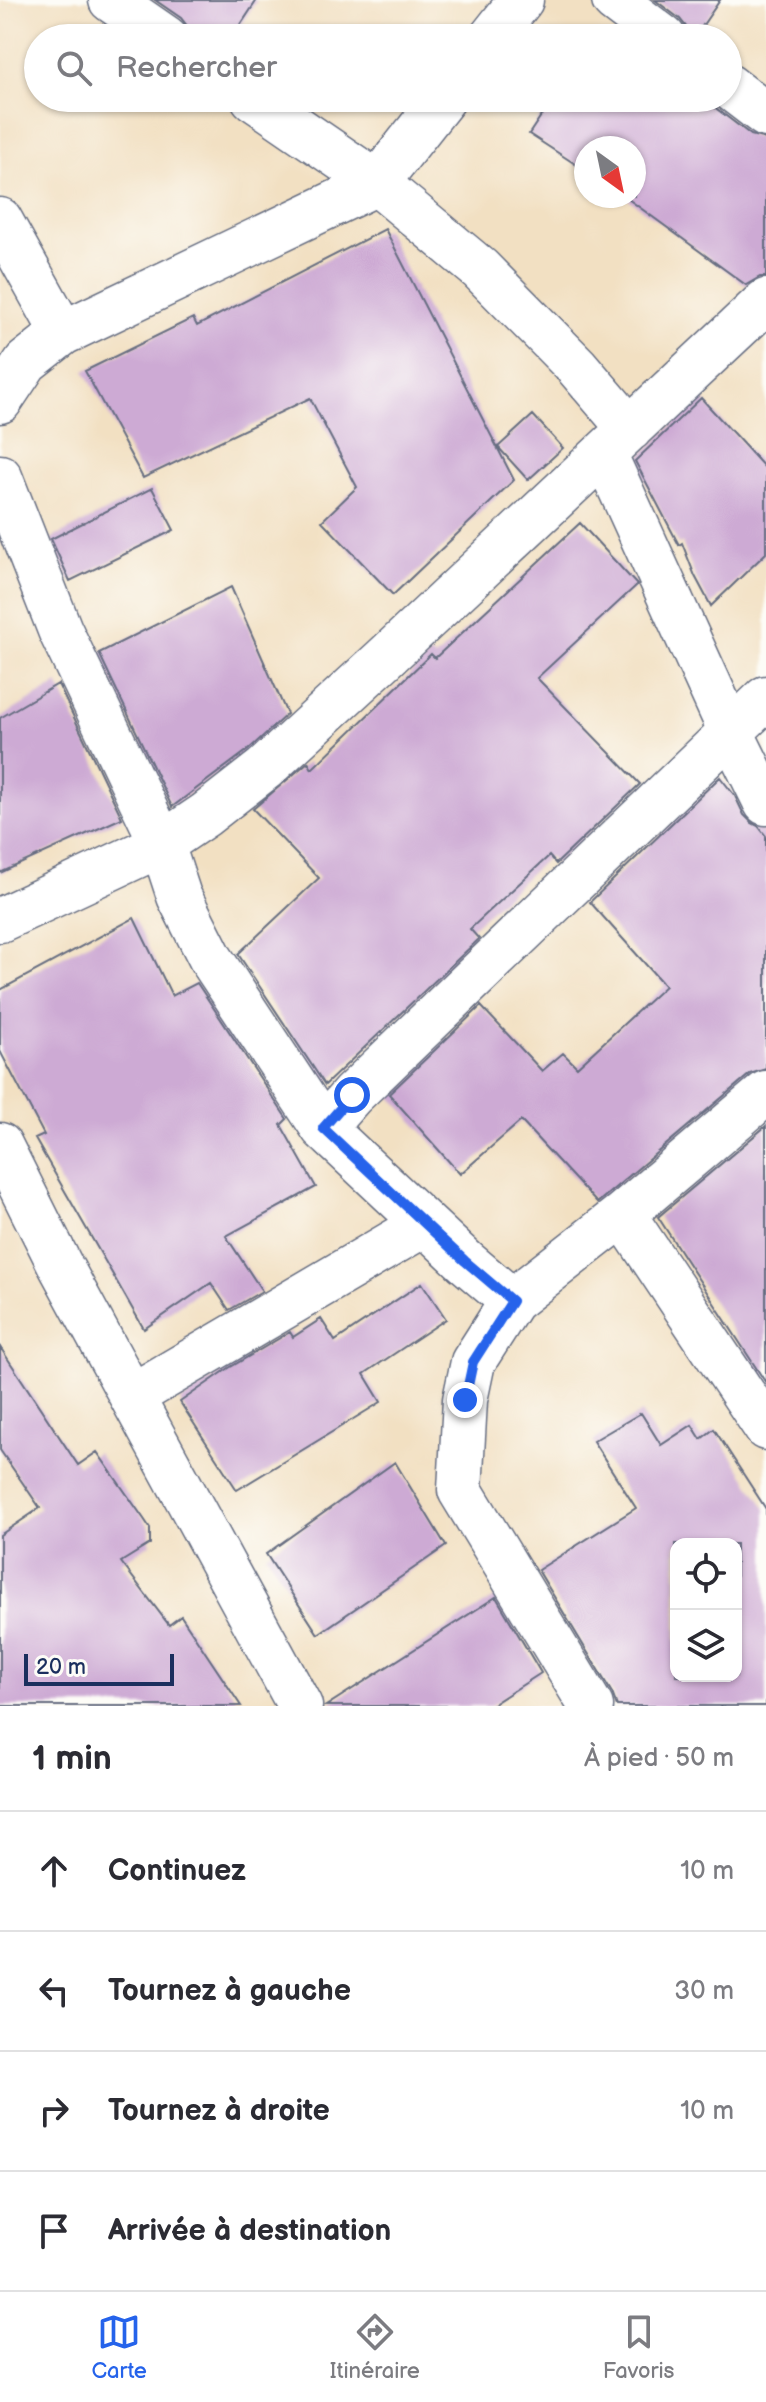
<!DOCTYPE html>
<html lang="fr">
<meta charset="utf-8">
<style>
:root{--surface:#fff;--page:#f2f2f3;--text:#2b2b33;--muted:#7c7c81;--line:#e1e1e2;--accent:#2563eb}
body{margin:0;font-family:"Balsamiq Sans",sans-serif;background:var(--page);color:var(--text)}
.controls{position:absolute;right:24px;bottom:24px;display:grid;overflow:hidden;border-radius:16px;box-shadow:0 2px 6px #0004}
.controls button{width:72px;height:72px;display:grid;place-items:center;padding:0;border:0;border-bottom:2px solid var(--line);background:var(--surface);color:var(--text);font:40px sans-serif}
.compass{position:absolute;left:574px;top:136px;width:72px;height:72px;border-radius:50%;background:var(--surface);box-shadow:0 2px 6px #0004;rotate:147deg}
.scale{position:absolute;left:24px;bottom:20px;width:150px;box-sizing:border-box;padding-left:8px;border:4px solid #1b2f5e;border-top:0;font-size:22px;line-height:28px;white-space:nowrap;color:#1b2f5e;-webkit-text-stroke:6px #fdfcf7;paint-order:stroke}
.stop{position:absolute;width:24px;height:24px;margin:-18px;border:6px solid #2563eb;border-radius:50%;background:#fff}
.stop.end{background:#2563eb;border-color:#fff;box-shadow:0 2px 8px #0008}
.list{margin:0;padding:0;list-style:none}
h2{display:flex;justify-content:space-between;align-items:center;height:104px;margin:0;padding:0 32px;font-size:34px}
h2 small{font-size:26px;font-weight:400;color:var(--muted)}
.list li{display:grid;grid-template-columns:52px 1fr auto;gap:24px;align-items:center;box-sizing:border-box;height:120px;padding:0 32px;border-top:2px solid var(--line)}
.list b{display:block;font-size:30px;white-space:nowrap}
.list em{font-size:26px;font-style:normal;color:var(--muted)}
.icon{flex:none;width:44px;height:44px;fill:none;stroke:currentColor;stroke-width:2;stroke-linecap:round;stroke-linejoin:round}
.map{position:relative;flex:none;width:766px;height:1706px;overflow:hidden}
.search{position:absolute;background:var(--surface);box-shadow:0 2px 6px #0004;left:24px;right:24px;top:24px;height:88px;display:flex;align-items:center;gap:20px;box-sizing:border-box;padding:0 28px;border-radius:44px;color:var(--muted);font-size:30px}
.sheet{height:584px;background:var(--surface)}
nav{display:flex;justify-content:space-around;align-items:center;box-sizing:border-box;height:112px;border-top:2px solid var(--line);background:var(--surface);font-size:22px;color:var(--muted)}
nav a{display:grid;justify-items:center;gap:4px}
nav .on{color:var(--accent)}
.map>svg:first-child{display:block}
.building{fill:#cdaad4;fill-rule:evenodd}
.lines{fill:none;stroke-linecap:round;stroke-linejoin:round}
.minor-casing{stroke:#666d81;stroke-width:47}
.minor{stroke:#fff;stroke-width:44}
.route{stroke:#2563eb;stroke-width:10}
</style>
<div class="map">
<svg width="766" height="1706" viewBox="0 0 766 1706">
<rect width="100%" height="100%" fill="#fdfcf7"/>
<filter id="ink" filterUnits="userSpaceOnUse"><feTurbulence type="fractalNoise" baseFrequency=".0125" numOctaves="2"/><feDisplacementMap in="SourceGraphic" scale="16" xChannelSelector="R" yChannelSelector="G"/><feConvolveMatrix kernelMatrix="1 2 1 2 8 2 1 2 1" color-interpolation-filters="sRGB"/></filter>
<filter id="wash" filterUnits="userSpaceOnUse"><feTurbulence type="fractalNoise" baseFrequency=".006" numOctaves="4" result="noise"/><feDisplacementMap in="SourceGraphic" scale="32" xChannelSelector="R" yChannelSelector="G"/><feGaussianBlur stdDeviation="1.8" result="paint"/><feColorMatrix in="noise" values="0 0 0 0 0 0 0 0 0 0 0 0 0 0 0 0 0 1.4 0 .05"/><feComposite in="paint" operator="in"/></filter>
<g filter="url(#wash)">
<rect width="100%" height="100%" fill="#f2e0c2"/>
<g id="blocks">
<path class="building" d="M155 0H257L232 38H197L190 33 188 27 181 18Z
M655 0H720L694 38H688L687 28 680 19Z
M553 98H707L713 106 751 135 766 139V277H760L746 285 624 196H634V148H586V171L529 134Z
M385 229 514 480 393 595 322 521 357 487 310 398 143 478 85 371 193 318 197 326Z
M701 398 766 469V553L711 606 695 576 682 543 679 545 635 461Z
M533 415 563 448 528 480 498 447Z
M152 488 174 530 70 581 51 539Z
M580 523 637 585 537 678 640 784 556 864 549 856 470 929 479 939 325 1085 238 954 319 878 253 809 308 762 312 769 431 654 435 658Z
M231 587 287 714 248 750 172 807 99 653Z
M58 684 122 818 0 873V718Z
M720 777 735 796 744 815 752 823 758 826 766 836V1069L750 1074 597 1203 521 1121 460 1174 389 1094 481 1006 542 1071 563 1053 577 1067 665 986 590 902Z
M134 918 172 996 197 983 287 1119 281 1125 316 1187 226 1236 262 1291 229 1310 211 1283 144 1329 35 1139 44 1135 0 1051V990Z
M766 1126V1383L658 1217Z
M422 1283 446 1319 364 1374 381 1402 237 1490 180 1402 229 1368 290 1332 293 1337 321 1319 335 1341Z
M0 1347 78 1465 97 1452 144 1519 150 1528V1544L121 1562 169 1625 181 1616 241 1706H0V1535L40 1508 0 1450Z
M641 1413 661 1445 692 1425 701 1439 714 1429 766 1509V1706H617L612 1693 538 1570 636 1508 593 1441ZM676 1544H736V1676H676Z
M395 1462 446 1546 318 1634 266 1554Z
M496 1597 541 1673 490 1706H326Z"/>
</g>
</g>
<g filter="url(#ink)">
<use href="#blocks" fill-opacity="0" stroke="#666d81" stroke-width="2"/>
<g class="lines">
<g class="minor-casing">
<path id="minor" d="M111 0 166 38
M614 0 664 38
M491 38 521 0
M728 86 766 115
M253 98 377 183 480 269 577 367 630 429
M0 220 63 333
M0 401 26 362 63 333 377 183 444 98
M604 453 730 730 766 803
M0 477 60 630 162 844 179 896 211 959 323 1128 465 1261 512 1301
M0 920 162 844 205 815 264 769 384 659 766 301
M323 1128 352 1095 766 698
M0 1145 60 1265 300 1706
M623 1214 766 1428
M132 1396 425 1224
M591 1706 460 1490 465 1400 473 1362 512 1301 623 1214 766 1093"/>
</g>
<use href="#minor" class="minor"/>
</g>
</g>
<g class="lines" filter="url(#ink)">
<path class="route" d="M352 1095 323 1128 465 1261 512 1301 473 1362 465 1400"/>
</g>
</svg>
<div class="controls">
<button><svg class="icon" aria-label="locate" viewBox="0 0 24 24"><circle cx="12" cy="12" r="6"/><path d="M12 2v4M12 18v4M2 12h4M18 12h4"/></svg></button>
<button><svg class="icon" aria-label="layers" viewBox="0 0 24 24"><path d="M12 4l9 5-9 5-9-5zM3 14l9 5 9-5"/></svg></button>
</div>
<svg class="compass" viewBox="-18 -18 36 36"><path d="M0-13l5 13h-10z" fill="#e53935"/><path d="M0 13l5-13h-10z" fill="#7c7c81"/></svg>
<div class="scale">20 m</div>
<div class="stop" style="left:352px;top:1095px"></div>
<div class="stop end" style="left:465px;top:1400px"></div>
<div class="search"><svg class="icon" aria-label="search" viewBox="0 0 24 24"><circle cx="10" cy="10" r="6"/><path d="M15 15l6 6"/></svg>Rechercher</div>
</div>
<section class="sheet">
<h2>1 min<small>À pied · 50 m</small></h2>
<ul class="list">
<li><svg class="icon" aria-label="ahead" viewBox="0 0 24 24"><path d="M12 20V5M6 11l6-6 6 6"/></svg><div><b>Continuez</b></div><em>10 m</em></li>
<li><svg class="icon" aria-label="left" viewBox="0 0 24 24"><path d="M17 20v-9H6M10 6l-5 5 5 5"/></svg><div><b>Tournez à gauche</b></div><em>30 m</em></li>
<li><svg class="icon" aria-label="right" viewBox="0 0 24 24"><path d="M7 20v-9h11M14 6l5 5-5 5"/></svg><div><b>Tournez à droite</b></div><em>10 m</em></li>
<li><svg class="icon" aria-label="arrive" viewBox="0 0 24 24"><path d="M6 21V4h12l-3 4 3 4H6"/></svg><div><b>Arrivée à destination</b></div></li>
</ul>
</section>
<nav>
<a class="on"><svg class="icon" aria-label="map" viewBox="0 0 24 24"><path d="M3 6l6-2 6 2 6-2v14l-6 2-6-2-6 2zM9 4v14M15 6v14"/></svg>Carte</a>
<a><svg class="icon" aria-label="directions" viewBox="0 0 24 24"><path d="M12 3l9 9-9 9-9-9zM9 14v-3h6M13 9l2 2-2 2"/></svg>Itinéraire</a>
<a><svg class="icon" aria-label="saved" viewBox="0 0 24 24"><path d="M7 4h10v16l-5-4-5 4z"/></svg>Favoris</a>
</nav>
